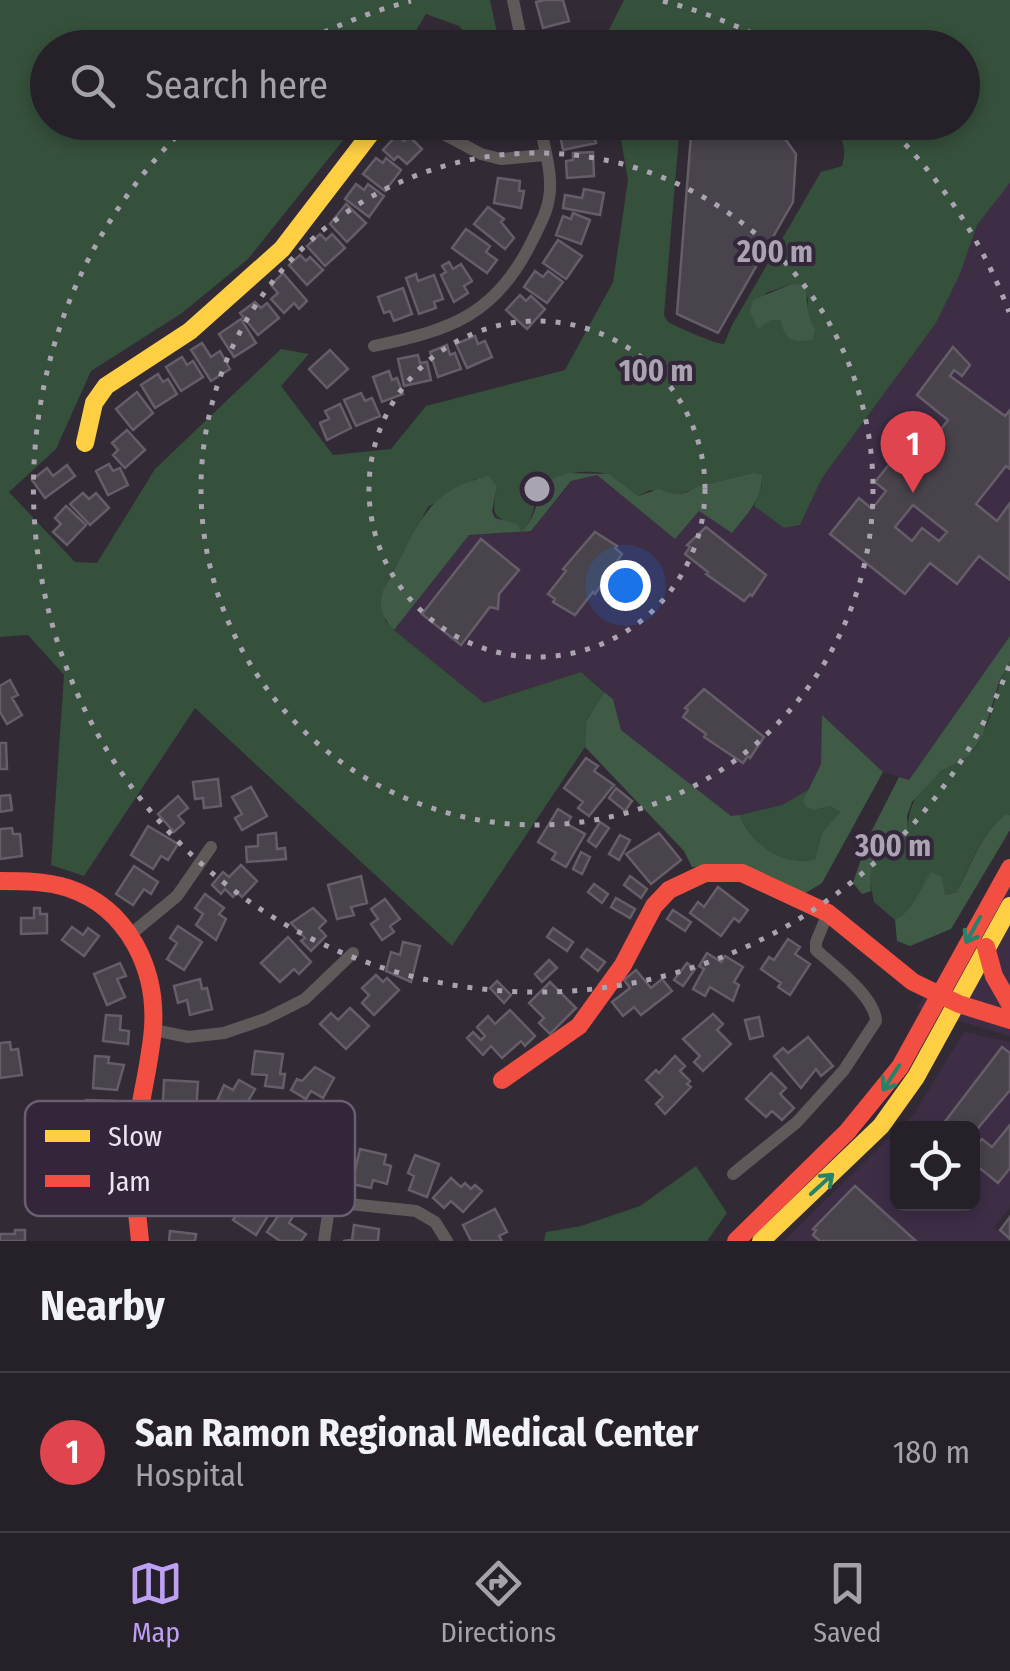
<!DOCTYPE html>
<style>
:root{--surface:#262028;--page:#322d34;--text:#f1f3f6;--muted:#a4a3a8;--line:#423e45;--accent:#bca0f2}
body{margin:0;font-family:"Fira Sans Condensed",sans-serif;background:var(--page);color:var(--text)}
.controls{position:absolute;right:30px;bottom:30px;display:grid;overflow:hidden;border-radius:15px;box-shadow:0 5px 15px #0003}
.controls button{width:90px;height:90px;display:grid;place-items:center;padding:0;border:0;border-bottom:2px solid var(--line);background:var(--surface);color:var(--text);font:50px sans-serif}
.you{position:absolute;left:625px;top:585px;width:35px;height:35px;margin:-25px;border:8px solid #fff;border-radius:50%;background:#1a73e8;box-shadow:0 0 0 15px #1a73e833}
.badge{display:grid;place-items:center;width:65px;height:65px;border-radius:50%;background:var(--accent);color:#fff;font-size:32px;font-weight:700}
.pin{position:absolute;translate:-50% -82px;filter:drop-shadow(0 2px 5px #0008)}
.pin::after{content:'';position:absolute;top:52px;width:35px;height:30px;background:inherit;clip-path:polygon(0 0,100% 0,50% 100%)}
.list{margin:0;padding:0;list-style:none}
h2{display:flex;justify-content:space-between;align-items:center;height:130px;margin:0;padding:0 40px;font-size:42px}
h2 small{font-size:32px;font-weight:400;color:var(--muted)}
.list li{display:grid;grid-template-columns:65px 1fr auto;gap:30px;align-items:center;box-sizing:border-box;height:160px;padding:0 40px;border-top:2px solid var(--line)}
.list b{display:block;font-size:38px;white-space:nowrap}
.list p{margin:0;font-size:32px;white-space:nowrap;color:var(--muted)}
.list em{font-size:32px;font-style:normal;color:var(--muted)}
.icon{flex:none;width:55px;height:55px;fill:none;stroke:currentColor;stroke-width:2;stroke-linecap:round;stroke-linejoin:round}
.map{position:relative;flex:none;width:1010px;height:1241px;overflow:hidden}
.search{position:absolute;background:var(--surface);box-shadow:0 5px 15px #0003;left:30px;right:30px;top:30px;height:110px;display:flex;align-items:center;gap:25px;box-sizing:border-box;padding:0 35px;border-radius:55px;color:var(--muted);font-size:38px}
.sheet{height:290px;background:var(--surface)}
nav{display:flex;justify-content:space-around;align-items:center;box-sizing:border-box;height:140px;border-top:2px solid var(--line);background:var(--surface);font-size:28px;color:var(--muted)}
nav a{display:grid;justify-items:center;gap:5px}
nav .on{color:var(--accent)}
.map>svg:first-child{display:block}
.built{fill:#3d2e46}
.green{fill:#35503b;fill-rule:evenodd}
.forest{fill:#3f5b46}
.building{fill:#49434c;stroke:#655e69;stroke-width:2.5;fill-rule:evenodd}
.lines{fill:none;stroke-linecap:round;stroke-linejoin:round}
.street{stroke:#605959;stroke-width:12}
.slow{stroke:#ffcf43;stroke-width:18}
.jam{stroke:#f24e42;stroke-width:18}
.oneway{stroke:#24836a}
.ring{fill:none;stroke:#aaa3b0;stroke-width:5;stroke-dasharray:5 10}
.key{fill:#33263b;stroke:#6a5f72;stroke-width:2.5}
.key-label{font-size:28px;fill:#ebe3f1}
.centre{fill:#aaa3b0;stroke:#33263b;stroke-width:5}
.ring-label{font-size:30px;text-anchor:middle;font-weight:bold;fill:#aaa3b0;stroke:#33263b;stroke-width:8;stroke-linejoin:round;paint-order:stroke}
</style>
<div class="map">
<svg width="1010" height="1241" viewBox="0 0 1010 1241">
<rect width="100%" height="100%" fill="#322b36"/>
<path class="built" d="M1010 183V636L909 780 883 772 823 716 821 764 810 789 783 805 731 817 621 730 613 699 581 672 484 703 394 630 469 535 531 531 572 481 597 475 675 539 699 511 732 533 754 506 784 528 800 525 822 478 936 323 960 274 977 225Z
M1010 885V1036L916 1008Z
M964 1032 1010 1042V1207L994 1227 1009 1241H784L897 1130 898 1204H972V1128H899L914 1114Z"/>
<path class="green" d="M0 0H490L500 47H477L459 26 426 14 406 47 48 48V122L357 123 248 259 182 313 91 371 56 449 9 492 75 562 97 563 155 469 281 349 309 354 281 386 333 455 391 449 426 406 565 370 613 282 628 180 618 123H680L664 315 668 322C679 328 715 344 724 344L732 325 821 172 842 166C847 148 844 139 830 127L798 132 785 123 962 122V48L606 47 605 38 624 0H1010V183L977 225 960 274 936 323 822 478 800 525 784 528 754 506 762 485V474L753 473 695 487C681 498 667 494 650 490L638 496C627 491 617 477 606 474 585 468 546 473 537 497 532 511 533 521 521 531 495 512 490 523 497 486L475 479 428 507 384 588 385 620 394 630 484 703 581 672 604 692 586 722 585 747 452 946 195 708 84 876 51 865 64 675 28 635 0 637ZM792 284 808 298 807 318 772 320 766 293Z
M482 122 516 123 518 131 496 138 475 133Z
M1010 661V815L1006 814C980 834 971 864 957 892L945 895 931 873C919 891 914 909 895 920L874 902 868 872 876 860 908 834C906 803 923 781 950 766 956 762 966 759 970 754 994 728 992 690 1010 661Z
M810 789 804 801 815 810 830 806 840 812 822 832 815 859C785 868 749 843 740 815L782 805Z
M696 1166 727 1213 707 1241H544L546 1232 581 1226 640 1206Z"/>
<path class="forest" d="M792 284 804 285C809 301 805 315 815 329L813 339C795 345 783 339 781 320H771L758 329 750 312 753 300Z
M570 473 609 474 638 496 659 489C673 495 683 497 695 487L753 473 762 474C763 499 747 514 732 533L699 511 675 539 597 475 571 481 531 531 469 535 394 630C381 616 378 606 384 588 416 535 420 491 489 476L497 486 492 511 495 518 517 524 521 531C545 512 529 481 570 473Z
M1010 636V661L999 682 983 735 969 756 941 771 912 802 907 816 908 834C884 856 866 854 871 891L862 894 853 883 868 838 899 777 909 780Z
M604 692 613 699 621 730 731 816 740 815C749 843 785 868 815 859L822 832 840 812 830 806 815 810 806 807 803 801 821 764 822 715 883 772 822 883 804 894 707 866 692 867 684 851 585 747 586 722Z
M1006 814 1010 815V830L951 929 910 946 897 941 895 920C914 909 919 891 931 872L942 877 945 895 957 892C972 864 980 834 1006 814Z"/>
<path class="building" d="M544 0H563L569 21 543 28 536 2Z
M576 32 579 48H541L558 43 556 36Z
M592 122 596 143 563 150 559 130 569 128 570 122Z
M692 122H773L796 154 793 202 718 333 677 314Z
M397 135 404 141 409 136 422 149 407 164 398 156 394 160 383 150Z
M593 152 594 176 567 178 566 161 573 160V153Z
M376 158 383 163 386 158 401 170 385 191 363 174Z
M498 178 520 181 519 191H524L521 208 494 203Z
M356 184 364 190 368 184 384 196 369 217 345 199Z
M584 189 604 193 600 215 563 208 565 195 582 198Z
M346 204 366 223 347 242 330 224Z
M488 207 504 219 501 222 514 238 505 249 474 224Z
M573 213 590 220 581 244 556 235 563 216 571 219Z
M466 229 490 246 486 252 497 260 487 273 452 248Z
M320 234 326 240 332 234 345 248 325 266 307 246Z
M558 240 582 256 566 279 543 263Z
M300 255 306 261 310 257 323 270 307 285 289 265Z
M449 262 453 269 461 264 472 281 464 286 468 293 454 302 441 275 446 272 442 266Z
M535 271 543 277 548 271 563 282 547 303 524 287Z
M283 273 307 301 299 309 294 303 284 313 271 299 278 293 271 285Z
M416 274 418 281 434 275 443 299 434 302 436 308 419 314 406 278Z
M403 288 412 314 394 321 390 311 384 313 378 297Z
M520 295 526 301 531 296 545 309 527 329 506 310Z
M255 302 261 308 267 303 279 318 258 335 240 313Z
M241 319 256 343 234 357 219 334Z
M475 336 478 344 485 341 492 357 467 368 456 344Z
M202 343 211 357 220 351 230 369 211 381 191 350Z
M447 345 450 355 455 353 461 369 438 377 430 352Z
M953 347 970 365 962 376 954 370 950 376 1005 416 1010 410V469L1006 466 976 504 997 521 1010 503V580L979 556 957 584 930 563 905 594 830 534 859 498 872 509 886 491 875 482 908 441 923 453 948 420 917 395ZM913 505 947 532 939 541 922 528 912 541 895 527Z
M330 350 348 369 327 388 309 369Z
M418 355 420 363 427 362 431 380 404 386 398 359Z
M182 357 187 365 193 361 203 377 181 391 166 367Z
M389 371 392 380 397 378 403 394 382 402 373 377Z
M158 374 163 382 168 379 177 394 155 408 141 385Z
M137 392 153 413 133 430 116 409Z
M361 393 365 401 372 398 380 416 356 426 344 400Z
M340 404 351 428 327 440 320 423 329 419 325 411Z
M127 430 145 450 125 468 113 455 118 450 112 443Z
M109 464 113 471 120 468 128 485 108 495 96 471Z
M67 465 75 476 45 498 32 480 47 468 53 476Z
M83 493 89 499 96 493 109 508 90 525 70 504Z
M66 506 86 525 67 545 53 532 61 524 55 518Z
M706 527 766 575 752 596 750 594 744 601 706 574 708 572 685 554 690 547 687 545Z
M595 532 617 546 615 548 622 554 595 594 593 592 575 615 553 602 555 599 548 594 566 571 563 569Z
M481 539 519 570 499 594 498 609 490 607 461 645 422 614Z
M10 680 18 695 12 698 22 715 7 724 0 712V686Z
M704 689 764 737 750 758 748 756 743 763 704 737 706 734 683 717 688 710 685 708Z
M0 743H6L7 769H0Z
M586 758 598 766 594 771 614 785 589 816 578 808 583 802 564 788Z
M218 779 221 806 204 808 203 798 195 799 193 782Z
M251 787 267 816 242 830 235 818 242 814 232 797Z
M616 788 632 801 625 811 609 798Z
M10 795 12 810 0 812V796Z
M178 796 188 808 178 816 184 823 174 832 158 814Z
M558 809 571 817 567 824 585 834 566 867 552 859 556 853 538 842Z
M600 822 609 828 596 847 588 841Z
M148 826 178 844 168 860 161 856 153 869 131 855Z
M12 828 13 834H20L22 856 0 859V829Z
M276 833 277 849 285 848 286 859 247 862 246 847 258 846V835Z
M659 833 681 860 651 884 626 854Z
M620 835 630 840 619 860 609 854Z
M581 852 590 857 582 874 573 869Z
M241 865 257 881 242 897 237 892 233 897 225 889 221 894 212 885 223 872 229 877Z
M134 866 158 882 151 894 144 889 133 905 116 894Z
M361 876 367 903 351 907 354 915 337 919 328 885Z
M630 876 647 889 641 898 624 885Z
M594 884 608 894 602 903 588 892Z
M718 887 748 910 739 922 734 918 721 936 690 913 698 902 704 907Z
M205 894 224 908 219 914 226 919 216 940 196 925 203 914 195 908Z
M616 898 635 909 630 918 611 907Z
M385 899 400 919 390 926 394 932 382 940 371 924 378 919 371 909Z
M34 908H40V914H47V933L21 934V918H34Z
M313 908 326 921 319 928 326 936 311 951 301 941 305 938 291 923Z
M673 910 691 922 685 931 667 919Z
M178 926 202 942 184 970 167 959 177 943 170 938Z
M72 927 83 935 88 928 99 936 84 956 62 940Z
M553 928 573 942 567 951 547 937Z
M288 937 311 962 299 974 294 969 280 982 261 963Z
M788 939 800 947 795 954 810 964 790 995 778 987 781 983 761 969 769 957 774 960Z
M403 942 420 946 411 982 386 971 391 952 400 955Z
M587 949 605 962 598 971 581 957Z
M707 953 721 962 725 956 743 967 734 982 739 985 733 1001 710 987 705 996 693 989 704 969 699 966Z
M549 960 557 968 542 982 535 974Z
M120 963 126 976 117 979 125 997 107 1005 94 974Z
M687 963 695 969 683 986 674 980Z
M636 970 651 988 662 979 672 991 641 1015 634 1007 623 1016 612 1002 630 988 624 980Z
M376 975 383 982 387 978 399 990 374 1015 362 1003 369 995 362 988Z
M200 979 202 989 207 988 212 1009 190 1015 187 1000 178 1003 174 986Z
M497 981 511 995 504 1003 490 988Z
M550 982 576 1008 550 1034 539 1023 544 1018 529 1003Z
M350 1008 369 1026 346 1049 320 1024 331 1013 338 1020Z
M510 1010 535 1036 525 1046 521 1041 502 1058 491 1046 483 1055 467 1038 473 1032 481 1040 485 1036 477 1027 488 1016 495 1024Z
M713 1014 723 1024 717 1030 731 1044 703 1071 694 1062 700 1056 683 1039Z
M106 1015 121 1016 120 1030 129 1031 128 1044 103 1041Z
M759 1017 763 1036 750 1039 745 1020Z
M808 1037 833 1066 821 1076 816 1069 801 1088 774 1056 783 1048 788 1053Z
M10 1042 11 1050 18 1049 22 1075 0 1078V1043Z
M1002 1047 1010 1053V1090L972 1135V1128H940Z
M255 1051 283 1054 280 1074H285L283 1088 265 1086 267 1075 252 1074Z
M95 1056 109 1057 108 1063 124 1065 117 1090 93 1088Z
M675 1056 685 1066 680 1071 690 1081 687 1084 691 1087 665 1114 656 1104 663 1097 646 1080 656 1070 659 1073Z
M315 1067 334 1078 323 1098 311 1091 306 1099 291 1090 297 1079 302 1081Z
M771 1073 786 1088 780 1094 794 1108 782 1120 772 1111 766 1117 746 1099Z
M164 1080 198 1082 196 1112 181 1111V1103L163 1102Z
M239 1080 255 1089 243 1110 251 1115 241 1133 211 1115 224 1085 233 1090Z
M86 1100 115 1101 116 1129 85 1128Z
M1010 1125V1168L998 1183 972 1162V1151L982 1139 992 1147Z
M360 1149 386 1155 384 1164 391 1166 387 1184 373 1180 371 1188 352 1184Z
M415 1155 439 1164 427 1197 409 1190 414 1176 408 1173Z
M451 1178 461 1187 465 1183 471 1189 475 1185 482 1191 463 1212 451 1201 444 1208 433 1198Z
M855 1186 916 1241H820L813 1235 816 1230 813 1229Z
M241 1193 255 1202 258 1196 274 1206 256 1235 233 1220 238 1213 232 1208Z
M283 1209 293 1216 289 1223 306 1234 301 1241H280L267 1232Z
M495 1209 507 1232 499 1236 502 1241H471L463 1225Z
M1010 1217V1239L1000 1230Z
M354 1225 379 1229 378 1241H343L352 1240Z
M15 1230H25V1241H0V1234H15Z
M170 1231 196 1234 195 1241H169Z"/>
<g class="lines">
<path class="street" d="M513 0 523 48
M421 122 481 154 501 159 545 155
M374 346C451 330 496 315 532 241 542 221 551 205 550 183 550 163 543 142 539 122
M131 934 177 896 211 847
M154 1030 188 1037 224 1033 265 1019 305 999 353 953
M139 1116 203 1137 256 1164 302 1194 330 1202 416 1211 435 1222 447 1241
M256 1164 279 1127
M733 1174 797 1122 844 1070 876 1021C875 997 834 966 816 950V942L828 913
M324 1241 330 1202"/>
<path class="slow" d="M85 443 94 403 106 386 190 331 282 249 374 129 383 122
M761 1241 881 1126 916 1077 1010 906"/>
<path class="jam" d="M0 881C23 881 46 881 68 888 128 908 157 969 153 1028 150 1066 139 1103 135 1142 131 1175 137 1208 140 1241
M986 947 994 976 1010 1004
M502 1080 579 1026 623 965 654 906 669 890 705 873H742L828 913 913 982 959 1004 1010 1020
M736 1241 847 1132 900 1067 1010 868"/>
</g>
<defs><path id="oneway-shaft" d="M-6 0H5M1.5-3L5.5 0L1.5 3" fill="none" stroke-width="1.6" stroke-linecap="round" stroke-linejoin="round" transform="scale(2.5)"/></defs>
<g class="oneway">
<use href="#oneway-shaft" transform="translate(973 930) rotate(119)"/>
<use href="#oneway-shaft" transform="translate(891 1078) rotate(123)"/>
<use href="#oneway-shaft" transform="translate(822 1184) rotate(-42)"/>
</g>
<g class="ring">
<circle cx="537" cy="489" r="168"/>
<circle cx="537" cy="489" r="336"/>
<path d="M1009 666A504 504 0 1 1 190 123M297 46A504 504 0 0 1 411 1M663 1A504 504 0 0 1 777 46M884 123A504 504 0 0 1 1009 312"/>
</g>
<rect x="25" y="1101" width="330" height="115" rx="15" class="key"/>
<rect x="45" y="1130" width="45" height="12" fill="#ffcf43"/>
<rect x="45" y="1175" width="45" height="12" fill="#f24e42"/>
<g class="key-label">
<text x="108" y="1146">Slow</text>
<text x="108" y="1191">Jam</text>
</g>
<circle cx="537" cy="489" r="15" class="centre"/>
<g class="ring-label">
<text x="775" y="262">200 m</text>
<text x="656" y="381">100 m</text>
<text x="893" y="856">300 m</text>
</g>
</svg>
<div class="controls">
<button><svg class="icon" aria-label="locate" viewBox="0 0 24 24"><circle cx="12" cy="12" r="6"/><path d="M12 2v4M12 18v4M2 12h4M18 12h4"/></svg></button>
</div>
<div class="you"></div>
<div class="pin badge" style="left:913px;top:493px;background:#e0444e">1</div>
<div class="search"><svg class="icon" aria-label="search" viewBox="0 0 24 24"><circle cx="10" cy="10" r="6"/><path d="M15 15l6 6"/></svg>Search here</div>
</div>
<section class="sheet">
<h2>Nearby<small></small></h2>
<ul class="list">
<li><span class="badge" style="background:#e0444e">1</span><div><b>San Ramon Regional Medical Center</b><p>Hospital</p></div><em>180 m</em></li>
</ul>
</section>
<nav>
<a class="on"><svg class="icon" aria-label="map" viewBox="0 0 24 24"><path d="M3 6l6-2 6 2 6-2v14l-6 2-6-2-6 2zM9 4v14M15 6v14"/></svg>Map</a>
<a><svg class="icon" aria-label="directions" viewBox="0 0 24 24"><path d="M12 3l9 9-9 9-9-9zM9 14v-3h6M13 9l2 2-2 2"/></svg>Directions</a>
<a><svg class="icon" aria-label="saved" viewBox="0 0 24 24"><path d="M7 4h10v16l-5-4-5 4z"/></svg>Saved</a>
</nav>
